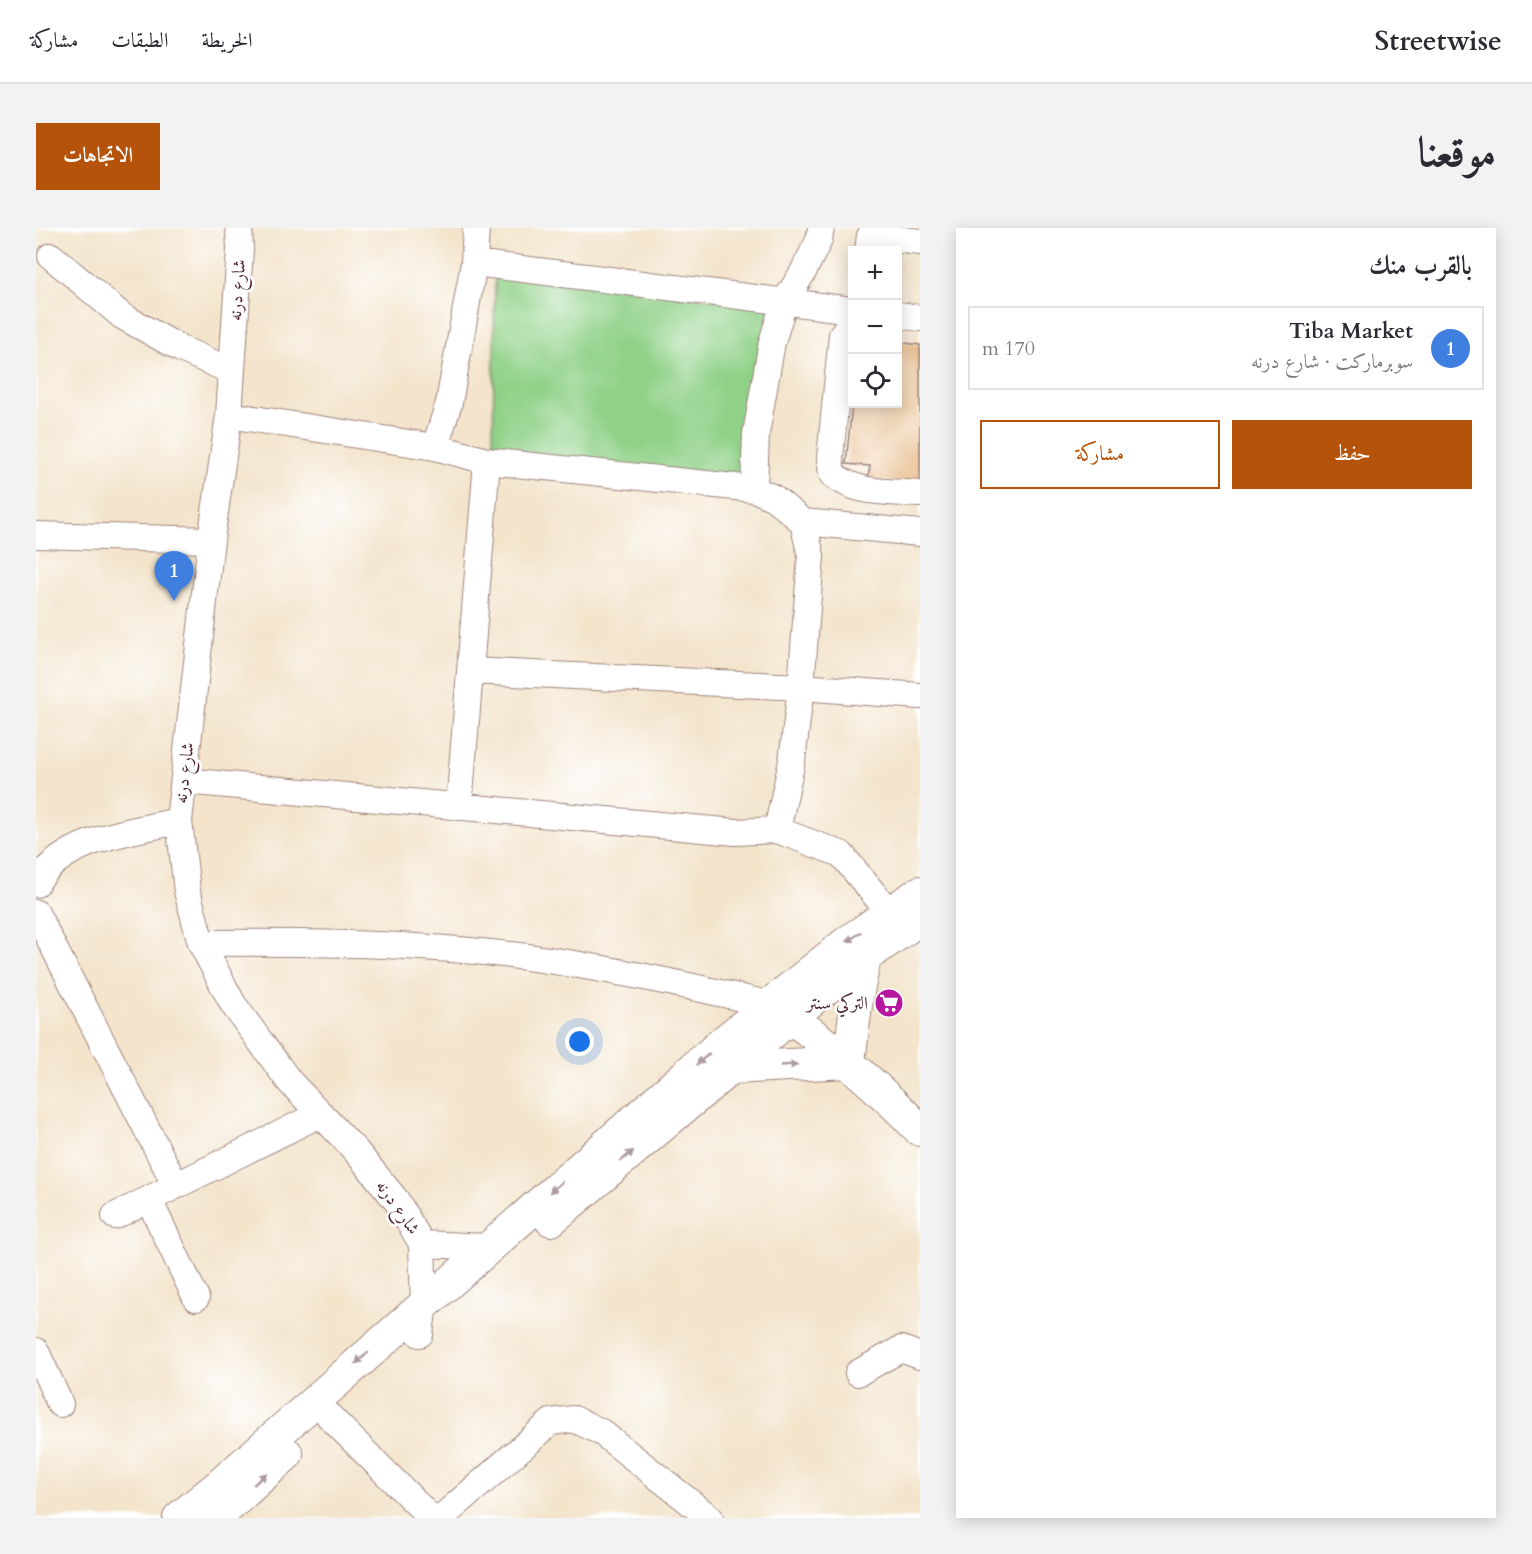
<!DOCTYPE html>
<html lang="ar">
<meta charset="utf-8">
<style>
:root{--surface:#fff;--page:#f2f2f3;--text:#2b2b33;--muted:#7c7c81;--line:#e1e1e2;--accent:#b45309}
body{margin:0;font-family:Cardo,Amiri,serif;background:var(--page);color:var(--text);direction:rtl}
.controls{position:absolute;right:18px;top:18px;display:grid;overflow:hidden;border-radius:0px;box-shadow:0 3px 15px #0003}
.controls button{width:54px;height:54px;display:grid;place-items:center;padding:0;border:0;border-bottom:2px solid var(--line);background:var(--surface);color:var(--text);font:30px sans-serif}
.you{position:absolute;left:544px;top:814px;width:21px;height:21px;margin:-15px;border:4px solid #fff;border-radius:50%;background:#1a73e8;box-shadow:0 0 0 9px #1a73e833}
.badge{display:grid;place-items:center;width:39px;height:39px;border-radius:50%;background:var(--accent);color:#fff;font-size:20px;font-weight:700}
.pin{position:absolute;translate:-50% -50px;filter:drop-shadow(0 2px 3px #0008)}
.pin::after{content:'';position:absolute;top:32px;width:21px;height:18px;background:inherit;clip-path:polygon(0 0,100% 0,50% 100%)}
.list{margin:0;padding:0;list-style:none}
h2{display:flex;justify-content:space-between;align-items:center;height:78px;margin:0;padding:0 24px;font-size:26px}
h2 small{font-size:20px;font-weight:400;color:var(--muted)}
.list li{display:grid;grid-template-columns:39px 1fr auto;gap:18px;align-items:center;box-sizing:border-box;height:84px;margin:0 12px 12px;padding:0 12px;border:2px solid var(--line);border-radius:0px}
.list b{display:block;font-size:22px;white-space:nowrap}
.list p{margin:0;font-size:20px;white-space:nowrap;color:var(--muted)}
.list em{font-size:20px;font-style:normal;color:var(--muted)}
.actions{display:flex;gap:12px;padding:18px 24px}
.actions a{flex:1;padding:14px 0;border:2px solid var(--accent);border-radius:0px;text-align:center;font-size:21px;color:var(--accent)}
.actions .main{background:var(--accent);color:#fff}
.icon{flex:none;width:33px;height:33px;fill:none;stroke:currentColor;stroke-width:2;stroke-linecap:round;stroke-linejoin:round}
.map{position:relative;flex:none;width:884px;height:1290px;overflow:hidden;direction:ltr;border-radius:0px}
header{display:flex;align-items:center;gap:36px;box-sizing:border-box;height:84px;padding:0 30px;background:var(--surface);border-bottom:2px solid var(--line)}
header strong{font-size:28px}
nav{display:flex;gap:33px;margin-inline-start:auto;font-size:21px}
.intro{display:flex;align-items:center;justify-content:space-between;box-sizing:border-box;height:144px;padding:0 36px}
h1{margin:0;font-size:42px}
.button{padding:15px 27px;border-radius:0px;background:var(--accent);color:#fff;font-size:21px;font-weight:700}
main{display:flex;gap:36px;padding:0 36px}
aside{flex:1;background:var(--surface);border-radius:0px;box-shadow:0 3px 15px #0003}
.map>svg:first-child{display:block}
.green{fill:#90d188;stroke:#6d785a;stroke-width:1.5}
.building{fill:#e5b680}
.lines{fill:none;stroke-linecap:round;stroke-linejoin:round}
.minor-casing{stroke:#9e827b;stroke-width:28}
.major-casing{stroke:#9e827b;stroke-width:34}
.minor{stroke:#fff;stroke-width:26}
.major{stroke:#fff;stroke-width:32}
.oneway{fill:#ae9aa0}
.labels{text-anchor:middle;stroke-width:5;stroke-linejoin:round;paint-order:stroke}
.street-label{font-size:18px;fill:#4a1f2b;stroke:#fff}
.poi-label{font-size:18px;fill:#4a1f2b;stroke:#fff;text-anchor:end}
</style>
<header>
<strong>Streetwise</strong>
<nav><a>الخريطة</a><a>الطبقات</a><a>مشاركة</a></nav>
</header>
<div class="intro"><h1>موقعنا</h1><a class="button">الاتجاهات</a></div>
<main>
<aside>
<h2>بالقرب منك<small></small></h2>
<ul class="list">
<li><span class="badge" style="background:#3f7fe0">1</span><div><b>Tiba Market</b><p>سوبرماركت · شارع درنه</p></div><em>170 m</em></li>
</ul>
<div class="actions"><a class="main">حفظ</a><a>مشاركة</a></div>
</aside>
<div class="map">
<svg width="884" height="1290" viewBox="0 0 884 1290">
<rect width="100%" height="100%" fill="#fff"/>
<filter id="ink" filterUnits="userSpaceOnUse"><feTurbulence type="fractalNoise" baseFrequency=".0167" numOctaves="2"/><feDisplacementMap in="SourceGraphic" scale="12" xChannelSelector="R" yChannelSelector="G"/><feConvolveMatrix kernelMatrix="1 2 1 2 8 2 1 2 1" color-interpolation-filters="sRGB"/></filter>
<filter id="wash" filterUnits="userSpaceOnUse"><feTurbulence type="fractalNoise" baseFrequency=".008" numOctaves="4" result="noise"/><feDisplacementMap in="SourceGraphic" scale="24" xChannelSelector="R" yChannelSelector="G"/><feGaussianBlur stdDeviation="1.35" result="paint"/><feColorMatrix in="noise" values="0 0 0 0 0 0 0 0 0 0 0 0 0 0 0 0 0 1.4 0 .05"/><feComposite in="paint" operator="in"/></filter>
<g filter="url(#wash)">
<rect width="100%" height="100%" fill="#f3e4cb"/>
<path class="green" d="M459 42 735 79 711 253 457 225Z"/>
<g id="blocks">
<path class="building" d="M862 114 884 117V257L832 251 834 238 810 236 816 176H862Z"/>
</g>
</g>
<g filter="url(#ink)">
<use href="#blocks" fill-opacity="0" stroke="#9e827b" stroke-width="1.5"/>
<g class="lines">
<g class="minor-casing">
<path id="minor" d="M203 0 204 21 193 187 175 312 143 593 151 663 165 715 197 776 253 853 319 922 360 972 386 1016 388 1076 384 1106
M832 22 834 8 884 14
M15 28 86 88 145 121 195 143
M438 35 440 0
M862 87 884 90
M816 90 806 107 794 230 796 246C821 267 853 263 884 266
M193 187 399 219 451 233 718 261 738 270 767 294 884 305
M399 219 413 175 438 35 816 82
M718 261 720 206 736 114 748 75 767 44 783 12 785 0
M0 307 175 312
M434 443 765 459 884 468
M148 553 699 604 741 602 805 626 853 684
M423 579 451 233
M741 602 756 533 765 459 775 328 767 294
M0 656C26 611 96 603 143 593
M0 685 140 958
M165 715C273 714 383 715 491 729 572 740 652 757 731 776
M113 972 160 1070
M79 988 284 886
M386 1016 452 1019
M0 1123 24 1176
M822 1145 865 1121 884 1128
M293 1188 395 1290
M405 1290 515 1194 538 1191 565 1204 674 1290"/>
</g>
<g class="major-casing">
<path id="major" d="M738 780C756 789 771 802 787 814 822 842 854 871 884 902
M694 840 813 834 821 769 829 729
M515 992 755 789 829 729 884 691
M143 1290 181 1259 687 814 810 715 884 664
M180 1290 251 1226"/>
</g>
<use href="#minor" class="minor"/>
<use href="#major" class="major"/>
</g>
<defs><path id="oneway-solid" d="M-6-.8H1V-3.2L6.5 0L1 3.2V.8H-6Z" transform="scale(1.5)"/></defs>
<g class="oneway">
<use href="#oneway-solid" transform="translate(818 709) rotate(145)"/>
<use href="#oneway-solid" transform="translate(667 831) rotate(139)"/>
<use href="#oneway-solid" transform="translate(753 837) rotate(-3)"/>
<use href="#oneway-solid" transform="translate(591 928) rotate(-40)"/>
<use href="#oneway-solid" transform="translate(520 959) rotate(139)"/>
<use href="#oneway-solid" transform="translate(326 1130) rotate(139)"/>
<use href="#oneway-solid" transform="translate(224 1251) rotate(-42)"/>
</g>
</g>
<defs>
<g id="supermarket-disc" transform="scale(1.5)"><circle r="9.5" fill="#b5179e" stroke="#fff"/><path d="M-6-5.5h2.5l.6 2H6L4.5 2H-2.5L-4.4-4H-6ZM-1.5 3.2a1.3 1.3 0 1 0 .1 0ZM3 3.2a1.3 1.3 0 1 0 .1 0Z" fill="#fff"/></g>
</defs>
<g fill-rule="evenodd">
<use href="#supermarket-disc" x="853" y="775"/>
</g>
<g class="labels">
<g class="street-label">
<text transform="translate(201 62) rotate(-86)" y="6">شارع درنه</text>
<text transform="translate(148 545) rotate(-83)" y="6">شارع درنه</text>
<text transform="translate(362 979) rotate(55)" y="6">شارع درنه</text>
</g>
<g class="poi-label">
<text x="832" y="781">التركي سنتر</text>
</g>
</g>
</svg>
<div class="controls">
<button>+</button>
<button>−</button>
<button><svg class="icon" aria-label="locate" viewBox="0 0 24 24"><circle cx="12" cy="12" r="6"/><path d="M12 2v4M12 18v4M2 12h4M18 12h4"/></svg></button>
</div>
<div class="you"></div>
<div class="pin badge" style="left:138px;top:373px;background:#3f7fe0">1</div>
</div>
</main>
